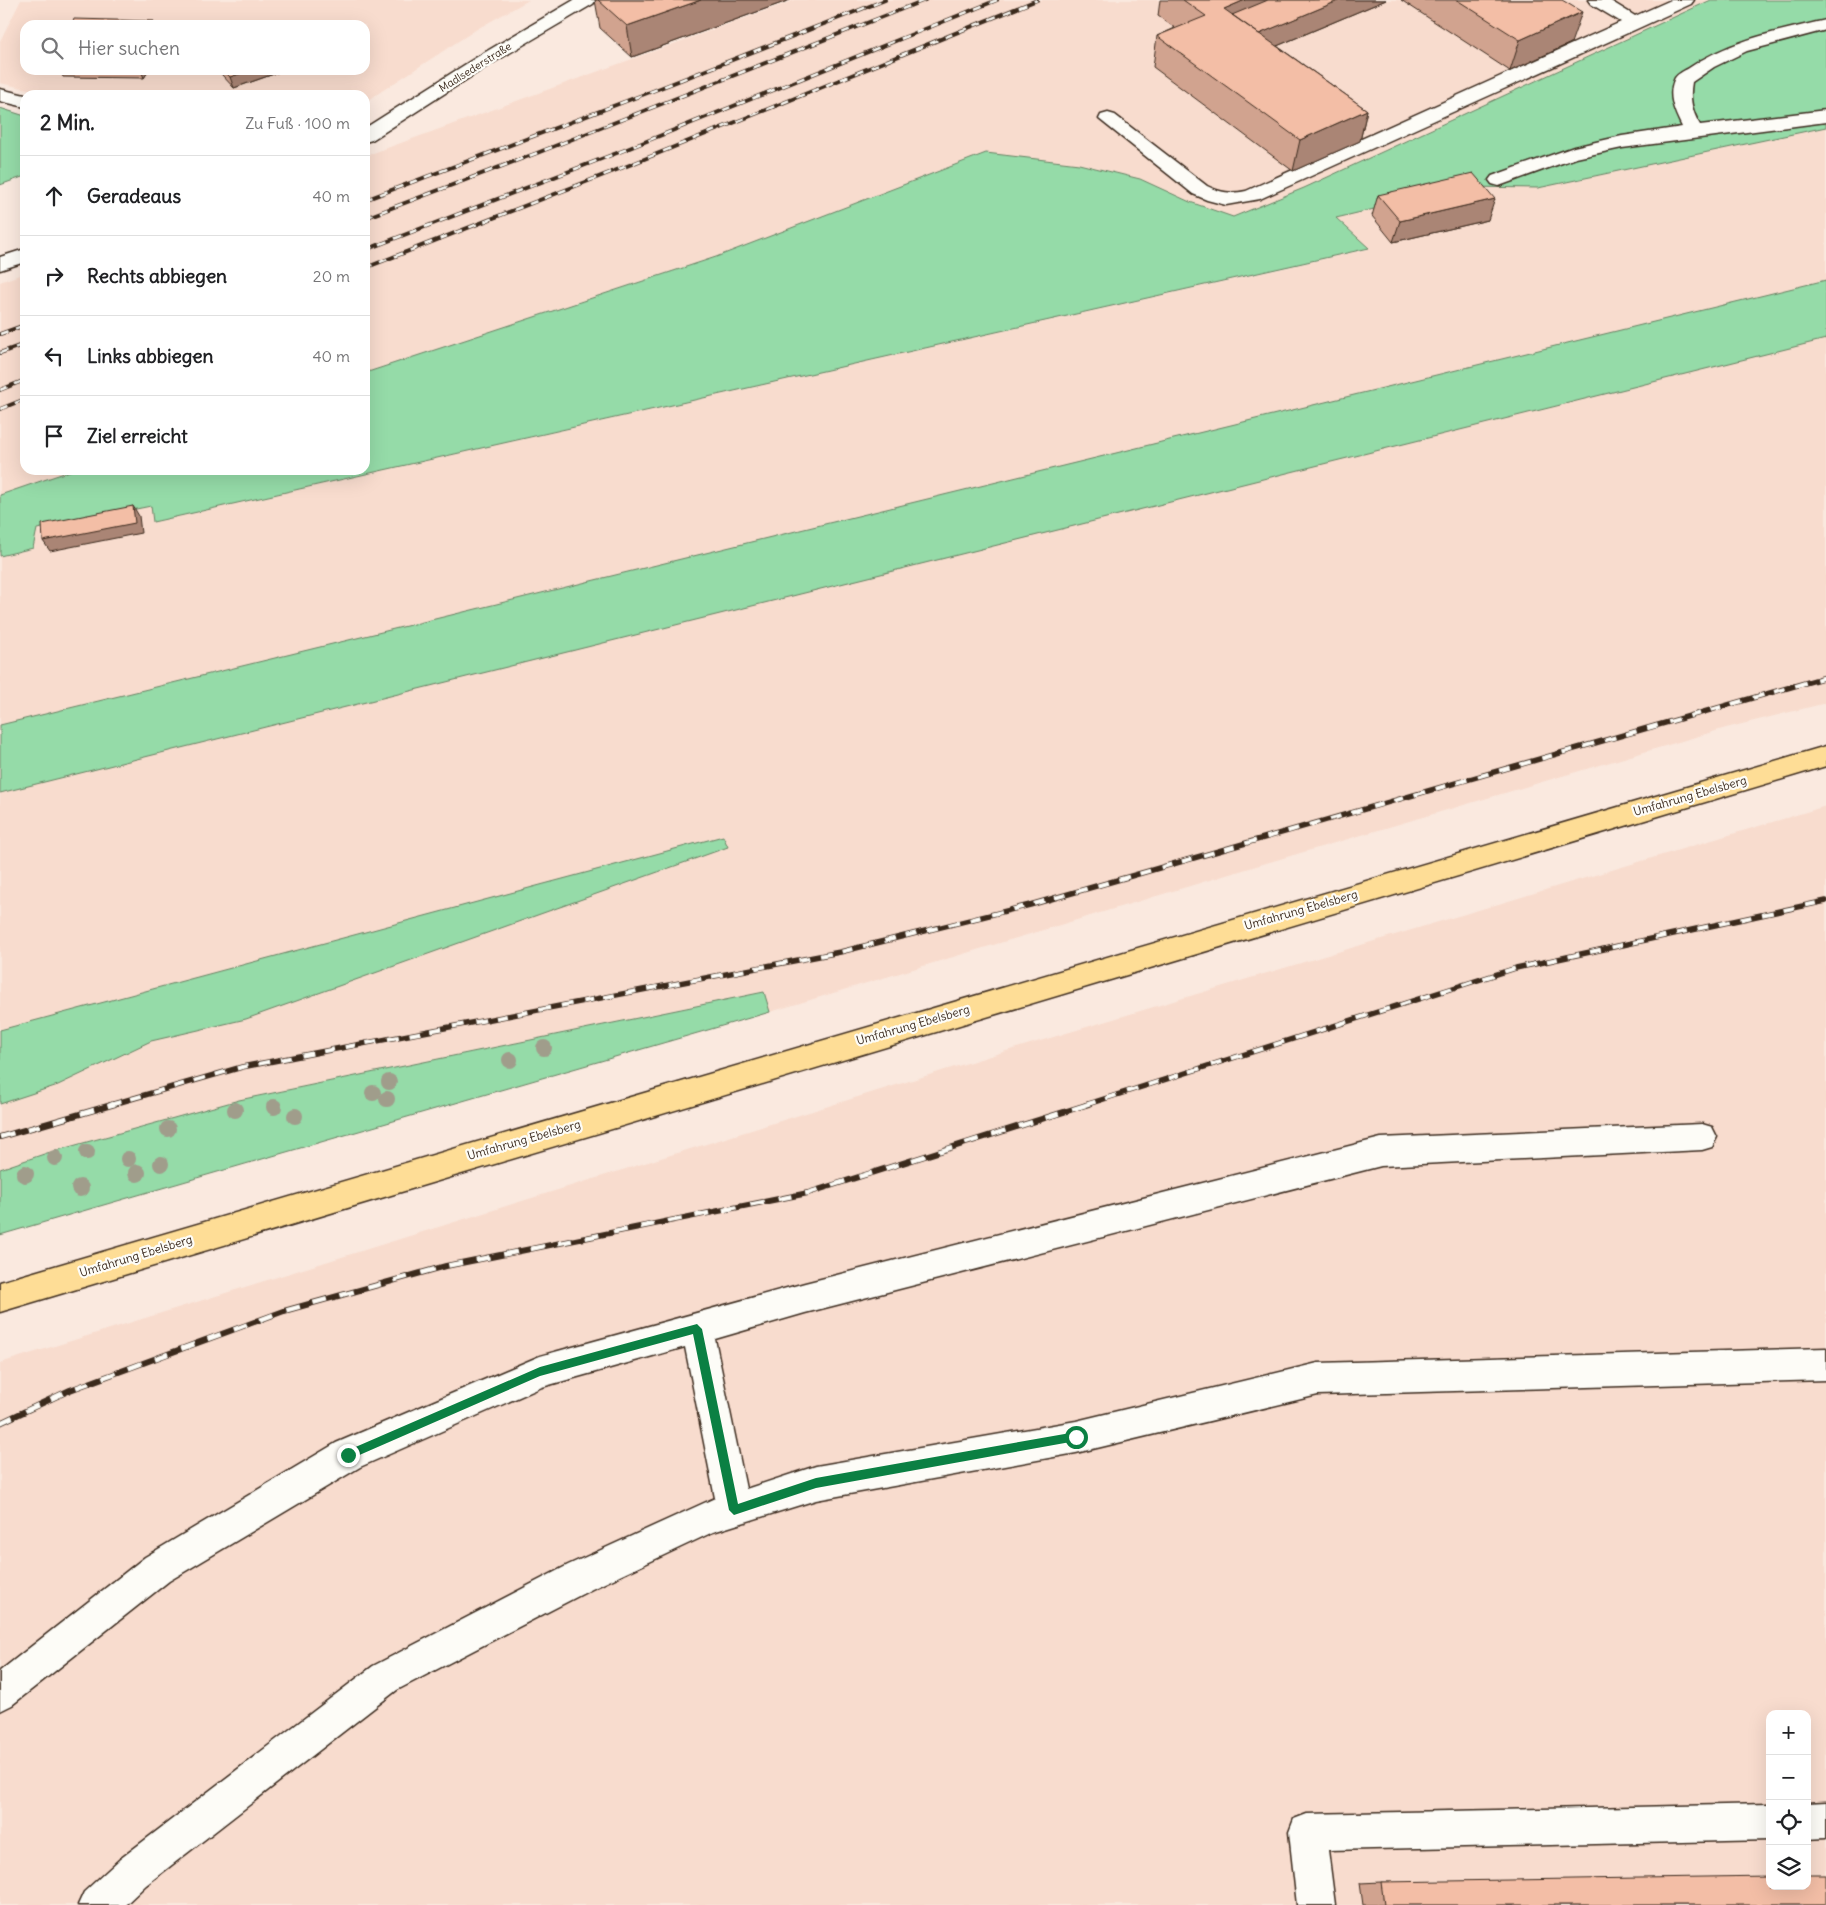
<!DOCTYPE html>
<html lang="de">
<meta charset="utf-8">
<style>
:root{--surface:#fff;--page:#f2f2f2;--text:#202124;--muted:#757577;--line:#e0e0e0}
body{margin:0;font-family:Delius,sans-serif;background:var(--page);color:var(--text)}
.controls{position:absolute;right:15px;bottom:15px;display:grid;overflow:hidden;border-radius:10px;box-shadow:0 5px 20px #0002}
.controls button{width:45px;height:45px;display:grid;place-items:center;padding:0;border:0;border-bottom:1px solid var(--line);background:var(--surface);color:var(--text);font:25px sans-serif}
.stop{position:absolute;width:15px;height:15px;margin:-11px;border:4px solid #0b8043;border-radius:50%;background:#fff}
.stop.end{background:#0b8043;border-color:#fff;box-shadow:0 1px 5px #0008}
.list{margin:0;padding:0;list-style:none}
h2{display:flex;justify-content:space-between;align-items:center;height:65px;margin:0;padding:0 20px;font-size:21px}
h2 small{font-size:16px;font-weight:400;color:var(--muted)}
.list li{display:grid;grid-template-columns:32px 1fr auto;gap:15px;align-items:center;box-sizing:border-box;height:80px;padding:0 20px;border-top:1px solid var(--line)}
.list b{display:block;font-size:19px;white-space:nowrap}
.list em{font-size:16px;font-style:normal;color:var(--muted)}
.icon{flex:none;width:28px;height:28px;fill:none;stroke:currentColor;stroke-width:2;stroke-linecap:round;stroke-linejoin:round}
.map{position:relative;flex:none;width:1826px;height:1905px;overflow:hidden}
.search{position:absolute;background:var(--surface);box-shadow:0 5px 20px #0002;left:20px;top:20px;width:350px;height:55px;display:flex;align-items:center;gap:12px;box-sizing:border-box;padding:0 18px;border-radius:15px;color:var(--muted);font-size:19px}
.panel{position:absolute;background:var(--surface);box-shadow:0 5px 20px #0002;left:20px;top:90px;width:350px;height:385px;border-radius:15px}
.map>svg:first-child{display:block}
.built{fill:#f8dcce;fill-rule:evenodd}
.green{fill:#95dba8;stroke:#688263}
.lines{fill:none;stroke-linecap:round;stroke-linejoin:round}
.service-casing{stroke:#3b2a1e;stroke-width:3}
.minor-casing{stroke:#3b2a1e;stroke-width:3}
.primary-casing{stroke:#3b2a1e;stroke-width:3}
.service{fill:#fdfcf7;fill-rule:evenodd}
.minor{fill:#fdfcf7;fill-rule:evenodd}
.primary{fill:#fedd96;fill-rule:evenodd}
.rail-far2-casing{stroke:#3b2a1e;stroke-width:4}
.rail-far1-casing{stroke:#3b2a1e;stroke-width:5.5}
.rail-casing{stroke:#3b2a1e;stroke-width:6}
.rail-far2{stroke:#fdfcf7;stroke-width:2.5;stroke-dasharray:8;stroke-linecap:butt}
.rail-far1{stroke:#fdfcf7;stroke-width:4;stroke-dasharray:11;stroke-linecap:butt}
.rail{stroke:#fdfcf7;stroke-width:4.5;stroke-dasharray:14;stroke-linecap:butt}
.tree{fill:#a09d8b}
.wall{fill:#d1a38f;stroke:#3b2a1e}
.shaded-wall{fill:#aa8574;stroke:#3b2a1e}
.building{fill:#f3bea6;stroke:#3b2a1e}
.route{fill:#0b8043}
.labels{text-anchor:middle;stroke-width:4.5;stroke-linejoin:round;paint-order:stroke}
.far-street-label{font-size:11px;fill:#3b2a1e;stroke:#fdfcf7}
.street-label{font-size:12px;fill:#3b2a1e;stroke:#fdfcf7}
</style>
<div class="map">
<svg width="1826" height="1905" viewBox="0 0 1826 1905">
<rect width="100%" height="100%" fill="#fae9df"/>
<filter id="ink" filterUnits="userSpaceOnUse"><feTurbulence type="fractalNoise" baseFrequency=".02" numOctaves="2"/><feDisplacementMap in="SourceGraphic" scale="10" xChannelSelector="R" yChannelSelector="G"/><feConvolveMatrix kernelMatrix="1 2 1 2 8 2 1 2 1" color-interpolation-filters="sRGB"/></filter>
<g filter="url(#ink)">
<path class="built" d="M21 0H529L477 29 365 102V95H55L0 83V41ZM25 25H365V70H25Z
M795 0H1711L1304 188 1233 217 1190 202 1140 179 1079 164 986 153 716 257 365 373V156Z
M1826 127V703L1726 728 1280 859 770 1012 763 992 239 1100 47 1153 0 1169V556L33 548 36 530 151 506 154 522 1368 249 1336 218 1467 187 1538 188Z
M25 273V470H73L0 495V282Z
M1826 806V1905H0V1363L1003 1052ZM1770 1714H1807V1886H1770Z"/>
<path class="green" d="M1711 0H1826V127L1538 188 1467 187 1336 218 1369 248 153 522 151 506 37 529 33 548 0 556V495L73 470H365V373L716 257 986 153 1079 164 1140 179 1190 202 1233 217 1304 188Z
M0 108 25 116V176L0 185Z
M1826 280V339L0 793V725Z
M723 836 728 847 246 1019 151 1041 58 1085 0 1104V1030Z
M764 992 770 1012 0 1235V1169L47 1153 239 1100Z"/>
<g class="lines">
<g class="service-casing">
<path id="service" d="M1588 0H1609L1635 16 1671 0H1694L1691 4 1641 27 1260 199 1226 205 1207 200 1193 194 1099 119 1101 115 1108 113 1115 115 1207 186C1221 193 1231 194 1246 191L1621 22 1591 4Z
M1826 20V30L1747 51 1714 67 1692 82C1689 99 1692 111 1700 125L1826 110V122L1622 148 1576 158 1499 186 1492 184 1489 180 1492 176 1574 147 1622 136 1682 127C1675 113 1667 96 1674 80 1676 74 1684 71 1689 68 1730 40 1779 31 1826 20Z
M25 249V262L0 270V257Z
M1702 1124 1712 1127 1717 1137 1712 1147 1702 1150 1381 1166 805 1313 715 1339 746 1489 816 1466 1076 1421 1318 1363 1826 1348V1380L1318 1395 1076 1453 816 1500 713 1532 592 1589 397 1690 146 1885 125 1905H78L84 1892 120 1859 373 1666 568 1565 715 1498 685 1347 542 1387 360 1467 169 1581 12 1705 0 1711V1671L145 1557 336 1443 540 1356 805 1283 1381 1138Z
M1826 1802V1838L1807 1839V1803Z
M1770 1804V1840L1328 1850 1335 1905H1297L1289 1832 1294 1819 1307 1814Z"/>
</g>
<g class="minor-casing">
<path id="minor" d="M574 0H596L593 4 489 65 372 140 365 142V128L477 57Z
M0 89 25 95V107L0 101Z"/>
</g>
<g class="primary-casing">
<path id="primary" d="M1826 746V766L0 1312V1282Z"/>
</g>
<use href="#service" class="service"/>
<use href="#minor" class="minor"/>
<use href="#primary" class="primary"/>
<g class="rail-far2-casing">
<path id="rail-far2" d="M365 200 650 92 885 0
M365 218 537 153 925 0
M365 250 622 151 997 0
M365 268 632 164 1037 0
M0 334 25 325
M0 353 25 344
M0 390 25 380
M0 409 25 399"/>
</g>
<g class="rail-far1-casing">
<path id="rail-far1" d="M110 1105 242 1067 840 952 1030 905 1826 677
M1085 1105 1516 968 1826 901"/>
</g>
<g class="rail-casing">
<path id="rail" d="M0 1137 115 1104
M0 1423 70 1390 284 1311 446 1266 808 1193 1089 1104"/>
</g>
<use href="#rail-far2" class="rail-far2"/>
<use href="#rail-far1" class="rail-far1"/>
<use href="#rail" class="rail"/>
</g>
<g class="tree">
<circle cx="544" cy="1048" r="8"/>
<circle cx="510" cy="1060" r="8"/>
<circle cx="389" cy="1082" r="8"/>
<circle cx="373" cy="1093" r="8"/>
<circle cx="387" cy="1099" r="8"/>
<circle cx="274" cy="1107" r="8"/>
<circle cx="235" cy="1110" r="8"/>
<circle cx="295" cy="1116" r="8"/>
<circle cx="168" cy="1129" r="8"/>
<circle cx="87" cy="1152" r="8"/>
<circle cx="55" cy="1158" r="8"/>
<circle cx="128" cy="1159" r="8"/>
<circle cx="161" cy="1164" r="8"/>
<circle cx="137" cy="1173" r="9"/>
<circle cx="25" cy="1174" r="9"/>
<circle cx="80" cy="1188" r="9"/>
</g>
<path class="wall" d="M595 0H790L632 57 600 28Z
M1160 0H1386L1277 46 1367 110 1360 141 1293 171 1153 67 1157 36 1175 28 1158 16Z
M1401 0H1562L1571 43 1510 71Z
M60 70H149L144 78 63 77Z
M220 70H285L234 88 222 75Z
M1378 195 1488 220 1393 242 1372 216Z
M1381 1882 1826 1905H1363L1360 1883Z"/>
<path class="shaded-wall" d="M701 0H790L632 57 627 26Z
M1245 0H1314L1222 19 1224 9Z
M1340 0H1386L1246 59 1249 38Z
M1582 12 1571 43 1510 71 1520 40Z
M141 70H149L144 78Z
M251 70H285L234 88 230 77Z
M1367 110 1360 141 1293 171 1300 140Z
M1495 199 1488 220 1393 242 1400 221Z
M133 506 139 516 141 533 50 551 43 541Z"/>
<path class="building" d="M598 0H701L627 26Z
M1183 0H1245L1224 9 1367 110 1300 140 1157 36 1206 16Z
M1268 0H1340L1259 34 1232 15Z
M1457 0H1562L1582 12 1520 40Z
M74 19 154 21 152 25H71Z
M223 70H251L230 77Z
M1473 173 1495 199 1400 221 1378 195Z
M133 506 135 523 43 541 42 524Z
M1807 1875H1826V1905H1384L1381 1882 1770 1876V1886H1807Z"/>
</g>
<path class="route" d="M697 1324 702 1329 738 1504 816 1478 1076 1432 1081 1437 1076 1441 816 1488 734 1515 729 1510 693 1334 540 1376 348 1460 343 1455 344 1452 540 1367Z"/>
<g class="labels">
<g class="far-street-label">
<text transform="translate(475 67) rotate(-32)" y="4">Madlsederstraße</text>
</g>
<g class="street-label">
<text transform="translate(1690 796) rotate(-16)" y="4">Umfahrung Ebelsberg</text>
<text transform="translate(1301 910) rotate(-16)" y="4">Umfahrung Ebelsberg</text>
<text transform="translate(913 1025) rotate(-16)" y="4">Umfahrung Ebelsberg</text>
<text transform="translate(524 1140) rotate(-16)" y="4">Umfahrung Ebelsberg</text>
<text transform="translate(136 1256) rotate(-17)" y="4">Umfahrung Ebelsberg</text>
</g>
</g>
</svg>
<div class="controls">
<button>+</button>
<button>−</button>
<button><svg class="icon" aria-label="locate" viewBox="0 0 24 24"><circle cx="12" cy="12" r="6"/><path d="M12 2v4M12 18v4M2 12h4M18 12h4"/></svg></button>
<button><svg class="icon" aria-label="layers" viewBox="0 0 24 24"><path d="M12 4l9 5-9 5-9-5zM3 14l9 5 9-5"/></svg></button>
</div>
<div class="stop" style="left:1076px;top:1437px"></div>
<div class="stop end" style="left:348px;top:1455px"></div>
<div class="search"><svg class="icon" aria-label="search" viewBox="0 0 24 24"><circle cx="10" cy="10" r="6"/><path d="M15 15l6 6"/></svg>Hier suchen</div>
<section class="panel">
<h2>2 Min.<small>Zu Fuß · 100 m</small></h2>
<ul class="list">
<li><svg class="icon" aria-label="ahead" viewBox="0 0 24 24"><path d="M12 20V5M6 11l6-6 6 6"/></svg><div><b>Geradeaus</b></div><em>40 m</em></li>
<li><svg class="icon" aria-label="right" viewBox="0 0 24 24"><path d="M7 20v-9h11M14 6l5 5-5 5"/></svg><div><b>Rechts abbiegen</b></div><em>20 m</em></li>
<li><svg class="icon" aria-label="left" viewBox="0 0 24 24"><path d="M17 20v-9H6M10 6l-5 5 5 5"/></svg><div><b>Links abbiegen</b></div><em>40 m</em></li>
<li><svg class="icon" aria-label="arrive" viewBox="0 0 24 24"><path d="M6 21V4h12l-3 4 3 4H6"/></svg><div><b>Ziel erreicht</b></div></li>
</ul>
</section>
</div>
